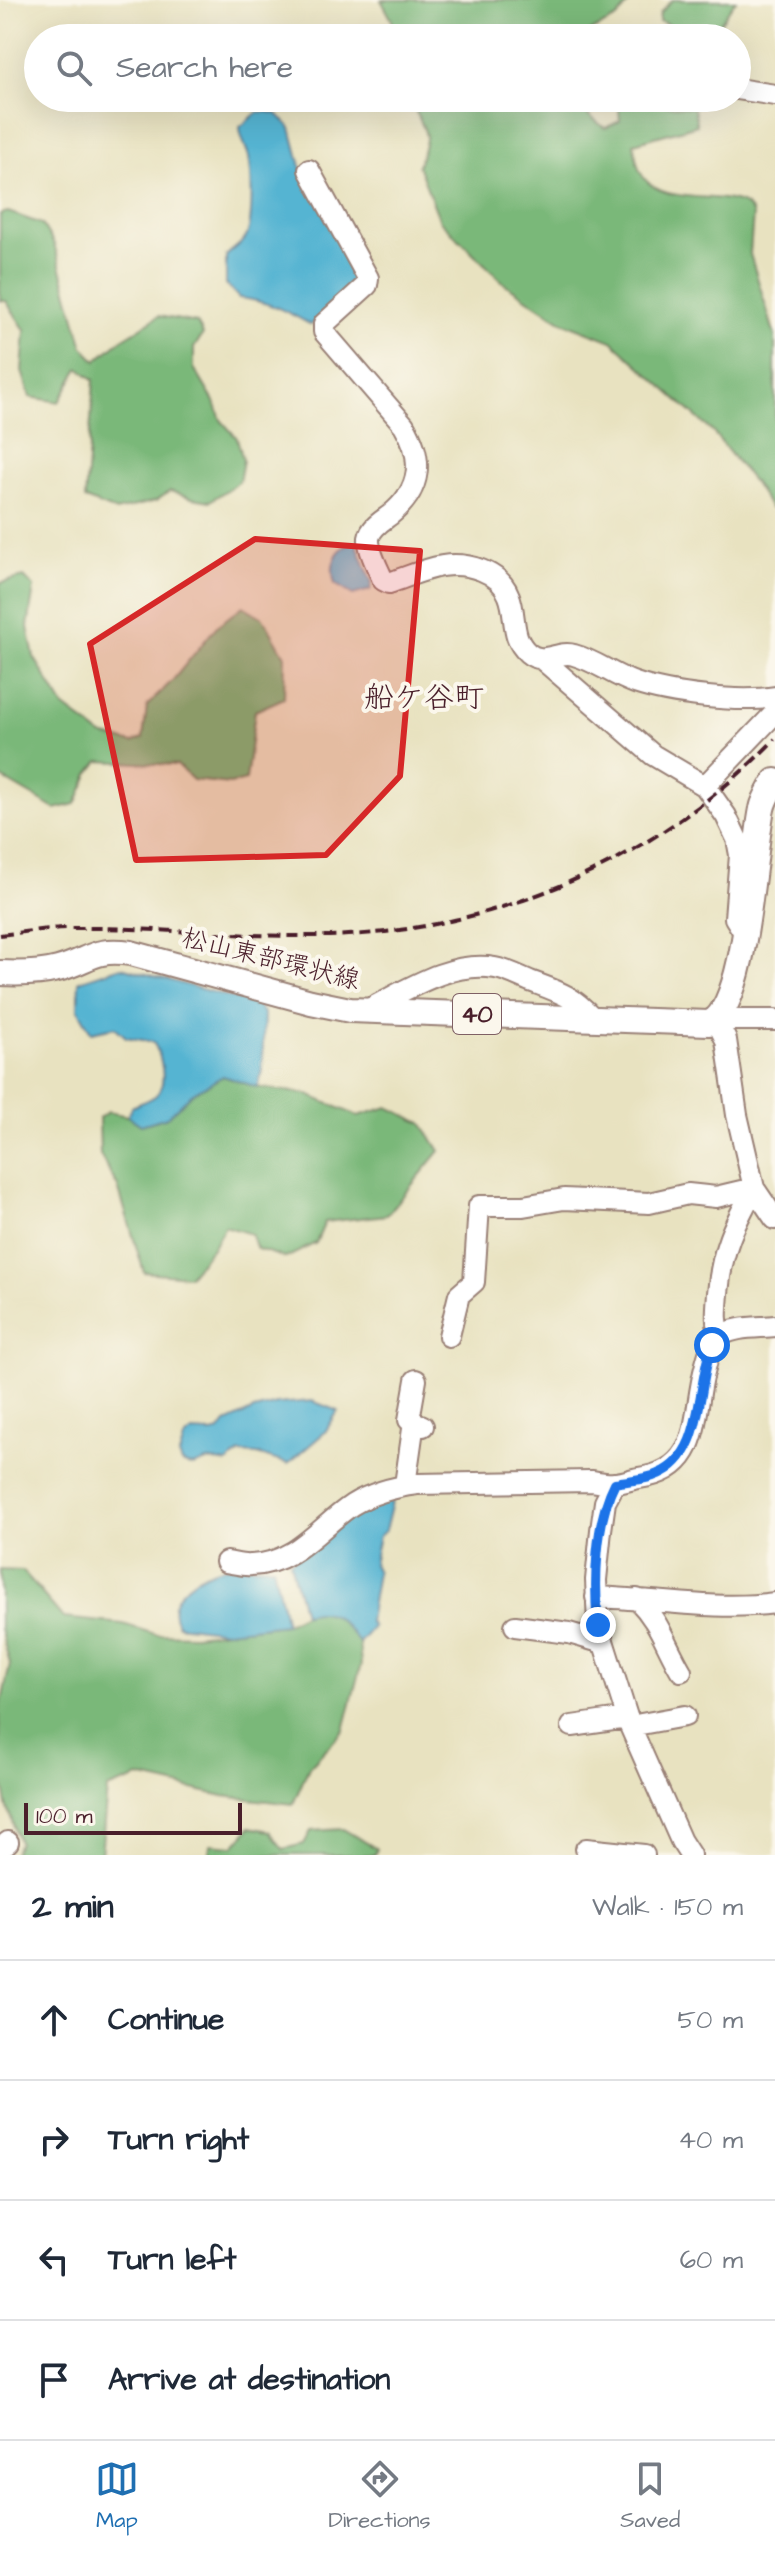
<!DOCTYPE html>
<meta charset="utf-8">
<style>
:root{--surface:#fff;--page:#f6f6f7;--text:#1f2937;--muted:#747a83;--line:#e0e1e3;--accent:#1f6fb2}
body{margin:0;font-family:"Architects Daughter","Klee One",sans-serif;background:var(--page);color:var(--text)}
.scale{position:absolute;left:24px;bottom:20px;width:218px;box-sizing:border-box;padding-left:8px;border:4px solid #4a1f2b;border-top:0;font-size:22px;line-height:28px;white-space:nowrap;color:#4a1f2b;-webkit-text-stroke:6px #fbf7ec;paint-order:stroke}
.stop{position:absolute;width:24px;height:24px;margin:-18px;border:6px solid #1a73e8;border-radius:50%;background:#fff}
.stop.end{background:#1a73e8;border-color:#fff;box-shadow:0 2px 8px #0008}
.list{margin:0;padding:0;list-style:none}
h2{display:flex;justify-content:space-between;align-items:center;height:104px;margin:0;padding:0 32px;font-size:34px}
h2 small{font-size:26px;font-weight:400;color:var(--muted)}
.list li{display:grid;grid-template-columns:52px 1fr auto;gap:24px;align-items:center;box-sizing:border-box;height:120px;padding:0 32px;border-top:2px solid var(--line)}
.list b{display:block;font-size:30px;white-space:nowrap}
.list em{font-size:26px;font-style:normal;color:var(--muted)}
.icon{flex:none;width:44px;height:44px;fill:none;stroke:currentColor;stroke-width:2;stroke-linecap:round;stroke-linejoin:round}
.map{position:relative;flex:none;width:775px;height:1855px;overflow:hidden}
.search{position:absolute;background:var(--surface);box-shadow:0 8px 32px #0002;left:24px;right:24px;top:24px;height:88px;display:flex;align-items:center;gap:20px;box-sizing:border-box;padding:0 28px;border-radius:44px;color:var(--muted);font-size:30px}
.sheet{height:584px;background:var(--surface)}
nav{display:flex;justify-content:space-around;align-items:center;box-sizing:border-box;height:112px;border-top:2px solid var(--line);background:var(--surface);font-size:22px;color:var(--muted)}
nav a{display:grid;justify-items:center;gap:4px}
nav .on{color:var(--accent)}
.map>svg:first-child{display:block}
.forest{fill:#7ab879;stroke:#626c52;stroke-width:2}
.water{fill:#54b4d2;stroke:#4f6a7e;stroke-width:2}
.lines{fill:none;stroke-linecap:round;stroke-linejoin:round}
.minor-casing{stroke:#998076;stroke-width:24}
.major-casing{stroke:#998076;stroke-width:28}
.minor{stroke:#fff;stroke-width:20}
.major{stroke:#fff;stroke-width:24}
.rail{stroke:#4a1f2b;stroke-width:4;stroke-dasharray:12 6;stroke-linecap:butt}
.route{stroke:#1a73e8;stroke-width:10}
.marked{fill:#d62828;fill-opacity:0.2;stroke:#d62828;stroke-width:6;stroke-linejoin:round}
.labels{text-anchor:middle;stroke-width:8;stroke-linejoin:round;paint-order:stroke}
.shield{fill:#fbf7ec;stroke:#7f6065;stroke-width:2}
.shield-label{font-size:24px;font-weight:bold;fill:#4a1f2b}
.street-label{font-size:26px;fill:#4a1f2b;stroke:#fbf7ec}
.quarter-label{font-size:30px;fill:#4a1f2b;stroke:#fbf7ec}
</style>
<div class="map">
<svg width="775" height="1855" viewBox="0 0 775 1855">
<rect width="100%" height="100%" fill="#fbf7ec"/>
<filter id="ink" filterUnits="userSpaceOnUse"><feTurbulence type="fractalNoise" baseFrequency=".0125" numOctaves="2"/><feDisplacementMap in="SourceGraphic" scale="16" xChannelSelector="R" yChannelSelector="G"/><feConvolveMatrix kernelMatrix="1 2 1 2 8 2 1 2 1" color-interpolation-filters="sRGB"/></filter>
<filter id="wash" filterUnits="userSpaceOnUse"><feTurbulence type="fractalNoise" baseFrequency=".006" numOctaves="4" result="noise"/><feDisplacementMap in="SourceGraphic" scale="32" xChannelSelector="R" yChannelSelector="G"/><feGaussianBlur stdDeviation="1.8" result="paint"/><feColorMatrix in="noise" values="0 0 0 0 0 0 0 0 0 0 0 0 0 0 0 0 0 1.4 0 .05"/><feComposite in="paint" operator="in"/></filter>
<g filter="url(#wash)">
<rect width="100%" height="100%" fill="#e8e2c0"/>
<path class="forest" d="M381 0H632L617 18 578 38H395L392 20Z
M672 0H736L710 38H671L670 25 659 21 660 13Z
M415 98H577L580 99 587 114 605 128 620 121 619 109 611 98H655L656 104 694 108 697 125 634 143C635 151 636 161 639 169 655 209 718 190 745 205 747 206 751 211 753 214L750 254 775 336V511L770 508 754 483 713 432 612 341 563 322 505 284 440 221 418 165C432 129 426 137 412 103Z
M8 212 42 224 54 244 83 347 96 361 122 339 159 316 197 323 203 334 194 348V368L216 405 221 420 237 438 243 460 239 482 210 501 192 498 170 491 156 501 116 511 85 499 94 380 79 368 59 402 30 397 22 371 25 330 6 301H0V214Z
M24 577 34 587 28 627 34 657 63 706 101 735 133 743 143 738 147 706 173 680 216 627 243 606 263 618 285 656 284 698 255 711 246 780 230 784 193 780 177 765 99 761 89 774 76 804 55 809 0 777V583Z
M223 1076 257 1087 306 1094 358 1116 388 1107 422 1123 440 1151 387 1215 325 1222 316 1243 286 1258 257 1249 251 1234 225 1226 212 1248 189 1276 144 1272 118 1187 100 1155 99 1118 108 1112 128 1116 141 1125 167 1117 193 1093Z
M0 1570 23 1571 63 1618 123 1624 155 1634 194 1635 285 1624 304 1614 317 1610 333 1615 343 1622 359 1643 361 1664 344 1730 309 1767 293 1804 223 1796 139 1777 107 1789 101 1855H13L19 1843 7 1805 0 1766V1710L10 1664 0 1628Z
M250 1827 270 1831 283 1849 304 1844 311 1831 343 1829 377 1849 374 1855H209L210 1844 234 1846Z"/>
<path class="water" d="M258 112H269L277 114 291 128 304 178 356 263 358 284 311 325C287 311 267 301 239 298L226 284V256C232 250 240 245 245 239 254 227 252 172 249 157 246 146 240 138 240 127Z
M356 542 372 583 370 590 353 595 335 584C329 565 335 547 356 542Z
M121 967 256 1004 264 1014 262 1072 257 1087 223 1076 193 1093 167 1117 141 1125 128 1116 131 1107C138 1104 148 1101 155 1096 169 1085 161 1054 153 1042L126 1037 115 1027 91 1032 78 1009 79 981Z
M312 1401 338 1411 325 1432 288 1464 257 1454 240 1453 227 1463C221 1462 213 1460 207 1461 196 1464 193 1469 182 1463L179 1455 184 1439 192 1432 212 1433 220 1431 226 1423 254 1410 277 1404Z
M394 1494 385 1531 379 1536 373 1564 377 1572 369 1621 373 1627 359 1643C343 1622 333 1606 304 1614L290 1562 357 1510Z
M273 1566 286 1624 226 1631 178 1625C162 1600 192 1578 215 1570 232 1564 255 1567 273 1566Z"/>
</g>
<g filter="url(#ink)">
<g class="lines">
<g class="minor-casing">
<path id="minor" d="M737 89 775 95
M309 170 368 278 367 285 324 324V332L404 425C424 459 422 489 390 515 382 521 371 527 369 538 368 551 378 568 383 580L389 583C407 577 424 569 442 566 467 562 500 571 509 596 517 616 510 637 528 653 543 666 558 650 574 655 596 661 614 676 635 683 671 695 739 703 775 697
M543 660 653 755 705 786
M745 934 735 918 740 855 737 839 726 816 705 786 775 713
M367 1010C405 991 450 960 495 968 507 970 518 976 530 981 559 992 570 994 593 1018
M775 1020H716L726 1040 737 1115 754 1188 775 1219
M449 1336 459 1295 474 1282 479 1206H523L564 1199 649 1203 688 1194 716 1197 754 1188
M720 1336C715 1321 717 1308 718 1293 722 1248 733 1227 754 1188
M416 1380 409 1420 423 1426
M615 1483 605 1502 601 1530 596 1580 598 1625 630 1726 681 1841 690 1855
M405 1485 414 1422
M226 1562C234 1563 243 1566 251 1565 295 1564 319 1527 352 1505 373 1492 394 1487 417 1484L591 1481C599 1482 608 1484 615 1483 623 1483 631 1479 639 1478 703 1470 692 1416 705 1368 708 1357 710 1343 721 1336 734 1326 759 1328 775 1326
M596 1597C655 1599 716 1611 775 1603
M637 1599C660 1622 665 1644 681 1671
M515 1626 569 1633 603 1643
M572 1726 627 1718
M630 1726 685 1716
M0 1849 8 1842
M586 1849 644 1855"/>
</g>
<g class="major-casing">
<path id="major" d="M0 973C20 974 39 974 58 969 91 960 92 948 131 953L311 1002 350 1010 709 1023C747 1009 753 849 762 809 764 799 770 790 775 781"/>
</g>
<use href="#minor" class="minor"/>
<use href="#major" class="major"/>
<path class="rail" d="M0 935C24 932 48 928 72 928 153 927 234 937 315 936 486 936 656 863 775 739"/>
</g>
</g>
<g class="lines" filter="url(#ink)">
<path class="route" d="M598 1625C594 1582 595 1522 615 1483 629 1480 646 1480 658 1474 705 1455 696 1387 712 1345"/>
</g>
<path class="marked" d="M255 539 420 551 400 776 326 855 136 860 90 644Z"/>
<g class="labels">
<rect class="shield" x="453" y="994" width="48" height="40" rx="6"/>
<g class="shield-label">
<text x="477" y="1022">40</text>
</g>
<g class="street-label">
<text transform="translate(271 958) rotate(14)" y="9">松山東部環状線</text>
</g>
<g class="quarter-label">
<text x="424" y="707">船ケ谷町</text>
</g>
</g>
</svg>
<div class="scale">100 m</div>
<div class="stop" style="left:712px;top:1345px"></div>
<div class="stop end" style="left:598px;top:1625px"></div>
<div class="search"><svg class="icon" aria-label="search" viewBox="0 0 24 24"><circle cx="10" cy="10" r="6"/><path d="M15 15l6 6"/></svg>Search here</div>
</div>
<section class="sheet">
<h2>2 min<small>Walk · 150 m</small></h2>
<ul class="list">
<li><svg class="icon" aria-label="ahead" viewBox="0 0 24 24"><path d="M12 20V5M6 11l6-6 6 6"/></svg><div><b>Continue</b></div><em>50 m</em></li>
<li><svg class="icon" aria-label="right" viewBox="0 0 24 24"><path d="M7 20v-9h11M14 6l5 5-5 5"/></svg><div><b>Turn right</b></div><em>40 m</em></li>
<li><svg class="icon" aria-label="left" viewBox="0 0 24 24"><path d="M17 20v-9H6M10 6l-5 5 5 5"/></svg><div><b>Turn left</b></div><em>60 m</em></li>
<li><svg class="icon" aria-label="arrive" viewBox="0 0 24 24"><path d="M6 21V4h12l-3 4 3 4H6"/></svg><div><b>Arrive at destination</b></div></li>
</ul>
</section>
<nav>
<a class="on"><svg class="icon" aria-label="map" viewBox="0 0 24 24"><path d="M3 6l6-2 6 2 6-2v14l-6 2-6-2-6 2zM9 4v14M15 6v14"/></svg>Map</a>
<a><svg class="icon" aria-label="directions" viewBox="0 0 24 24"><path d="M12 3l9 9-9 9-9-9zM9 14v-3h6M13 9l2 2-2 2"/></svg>Directions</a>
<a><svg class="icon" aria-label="saved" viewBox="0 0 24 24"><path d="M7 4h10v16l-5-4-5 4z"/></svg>Saved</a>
</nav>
